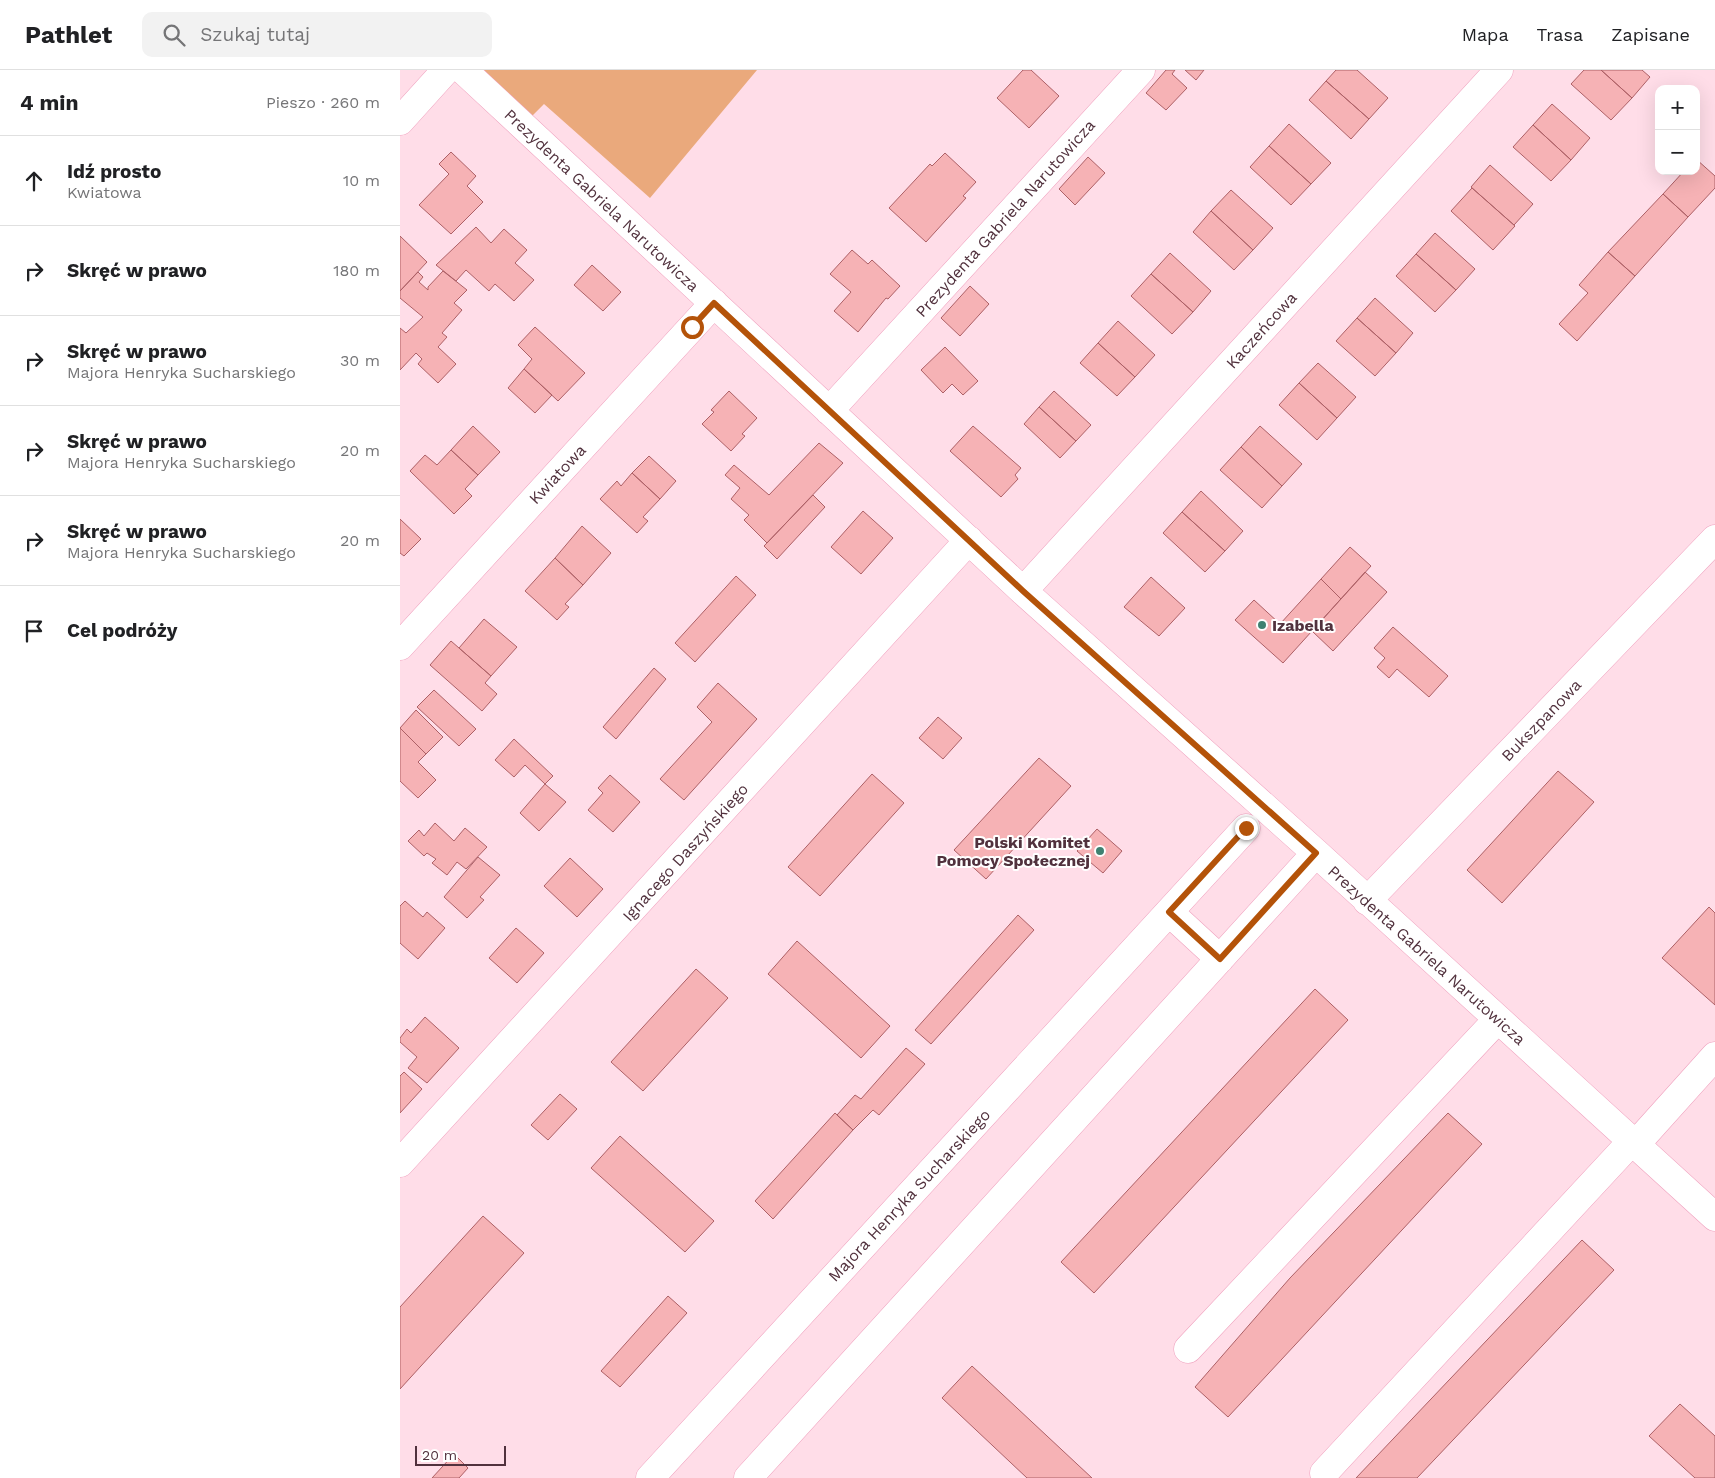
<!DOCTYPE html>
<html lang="pl">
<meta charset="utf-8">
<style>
:root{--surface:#fff;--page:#f2f2f2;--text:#202124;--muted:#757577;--line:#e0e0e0}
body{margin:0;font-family:"Work Sans",sans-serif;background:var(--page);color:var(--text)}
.controls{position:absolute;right:15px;top:15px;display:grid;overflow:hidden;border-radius:10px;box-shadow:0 5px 20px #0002}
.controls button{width:45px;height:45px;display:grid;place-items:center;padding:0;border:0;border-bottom:1px solid var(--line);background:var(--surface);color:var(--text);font:25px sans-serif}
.scale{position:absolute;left:15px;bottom:12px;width:91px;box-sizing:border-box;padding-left:5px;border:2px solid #51313d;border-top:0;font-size:14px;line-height:18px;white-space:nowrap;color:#51313d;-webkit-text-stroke:4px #fff;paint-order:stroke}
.stop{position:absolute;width:15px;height:15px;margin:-11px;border:4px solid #b45309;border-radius:50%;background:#fff}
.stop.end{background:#b45309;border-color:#fff;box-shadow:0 1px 5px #0008}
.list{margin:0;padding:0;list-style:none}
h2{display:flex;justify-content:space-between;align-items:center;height:65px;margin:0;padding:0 20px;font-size:21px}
h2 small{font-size:16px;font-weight:400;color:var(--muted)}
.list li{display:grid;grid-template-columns:32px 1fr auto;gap:15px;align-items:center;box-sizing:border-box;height:90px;padding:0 20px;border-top:1px solid var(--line)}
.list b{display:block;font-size:19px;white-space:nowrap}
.list p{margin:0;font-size:16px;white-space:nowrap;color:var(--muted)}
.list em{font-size:16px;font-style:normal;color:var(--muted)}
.icon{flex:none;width:28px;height:28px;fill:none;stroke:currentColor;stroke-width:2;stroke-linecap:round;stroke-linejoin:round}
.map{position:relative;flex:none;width:1315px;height:1408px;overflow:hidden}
header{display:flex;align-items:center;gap:30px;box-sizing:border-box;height:70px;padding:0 25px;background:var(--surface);border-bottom:1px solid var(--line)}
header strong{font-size:24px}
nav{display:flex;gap:28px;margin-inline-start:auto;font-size:18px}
.search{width:350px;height:45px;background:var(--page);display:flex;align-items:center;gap:12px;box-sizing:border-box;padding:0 18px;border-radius:10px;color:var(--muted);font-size:19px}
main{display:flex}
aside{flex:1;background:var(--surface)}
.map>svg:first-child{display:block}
.green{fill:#eaa97c}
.building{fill:#f6b2b5;stroke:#ad6066}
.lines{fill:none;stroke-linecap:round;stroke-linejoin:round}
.minor-casing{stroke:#efa1be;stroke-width:29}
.minor{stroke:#fff;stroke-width:28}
.route{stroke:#b45309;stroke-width:6}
.poi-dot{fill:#3f8171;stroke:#fff;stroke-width:2}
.labels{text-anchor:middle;stroke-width:4;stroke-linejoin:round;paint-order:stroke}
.street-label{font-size:16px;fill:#51313d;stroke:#fff}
.poi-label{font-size:16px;font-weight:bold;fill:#51313d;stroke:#fff;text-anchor:start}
</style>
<header>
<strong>Pathlet</strong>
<div class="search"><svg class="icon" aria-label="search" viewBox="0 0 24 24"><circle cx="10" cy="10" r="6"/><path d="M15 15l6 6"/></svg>Szukaj tutaj</div>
<nav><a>Mapa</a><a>Trasa</a><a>Zapisane</a></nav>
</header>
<main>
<aside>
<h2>4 min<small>Pieszo · 260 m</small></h2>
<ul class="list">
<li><svg class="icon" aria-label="ahead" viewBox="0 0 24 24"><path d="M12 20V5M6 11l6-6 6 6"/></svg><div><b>Idź prosto</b><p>Kwiatowa</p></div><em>10 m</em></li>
<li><svg class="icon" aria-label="right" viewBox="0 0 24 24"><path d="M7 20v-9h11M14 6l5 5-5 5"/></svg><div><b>Skręć w prawo</b></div><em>180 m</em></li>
<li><svg class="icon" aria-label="right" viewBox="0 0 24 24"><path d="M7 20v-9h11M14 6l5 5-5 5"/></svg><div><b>Skręć w prawo</b><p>Majora Henryka Sucharskiego</p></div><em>30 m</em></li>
<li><svg class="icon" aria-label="right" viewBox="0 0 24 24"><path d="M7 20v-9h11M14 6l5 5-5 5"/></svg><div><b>Skręć w prawo</b><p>Majora Henryka Sucharskiego</p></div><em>20 m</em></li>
<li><svg class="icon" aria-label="right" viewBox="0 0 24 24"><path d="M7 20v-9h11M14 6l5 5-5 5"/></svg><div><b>Skręć w prawo</b><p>Majora Henryka Sucharskiego</p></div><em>20 m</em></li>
<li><svg class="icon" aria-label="arrive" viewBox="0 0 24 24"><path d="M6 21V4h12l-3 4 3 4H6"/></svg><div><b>Cel podróży</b></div></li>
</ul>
</aside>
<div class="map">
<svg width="1315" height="1408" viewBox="0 0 1315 1408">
<rect width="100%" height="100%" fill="#ffdde8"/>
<path class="green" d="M83 0H357L250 128 144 34 132 46Z"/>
<path class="building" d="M623 0H631L659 26 629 58 597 28Z
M766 0H775L772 4 787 18 766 40 746 23Z
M785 0H804L796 10Z
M936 0H957L988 28 969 49 926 11Z
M1184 0H1201L1232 28 1211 50 1171 14Z
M1201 0H1242L1250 7 1232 28Z
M926 11 969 49 951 69 909 30Z
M1152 34 1190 68 1171 90 1133 55Z
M889 54 931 93 911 114 869 76Z
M1133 55 1171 90 1151 111 1113 77Z
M869 76 911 114 891 135 850 97Z
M51 82 76 106 67 116 83 132 51 164 19 135 49 104 39 94Z
M545 83 576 112 563 126 566 128 526 172 489 138 530 94 532 96Z
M688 87 705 103 675 135 659 119Z
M1296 89 1315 106V118L1288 147 1263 124 1284 101H1296Z
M1090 95 1133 134 1114 155 1071 117Z
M1072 118 1115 156 1093 180 1051 141Z
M831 120 873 158 853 180 811 141Z
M1263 124 1288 147 1235 206 1208 182Z
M811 141 853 180 834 200 793 162Z
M76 157 91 173 104 159 127 180 115 193 134 210 114 231 95 214 89 221 66 200 56 211 36 195Z
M1035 163 1075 199 1056 220 1016 184Z
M0 166 27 192 0 221Z
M452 180 468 194 472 190 500 216 488 229 486 228 458 262 434 241 451 222 430 204Z
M1208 182 1235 206 1177 271 1159 254 1188 223 1179 215Z
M770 183 811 221 793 242 751 204Z
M1016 184 1056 220 1035 242 996 206Z
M192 195 221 222 203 241 174 215Z
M43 201 67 220 54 233 62 240 42 263 47 267 38 277 56 294 38 313 18 294 22 289 16 283 0 300V258L6 263 23 247 0 228V221L18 202 23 207 19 212 28 220V217Z
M751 204 793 242 772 264 731 226Z
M570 216 589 234 560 266 541 248Z
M975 228 1013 263 996 283 957 248Z
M957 248 996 283 975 306 936 271Z
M718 251 755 285 735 307 698 273Z
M135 257 185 303 158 331 124 299 132 289 118 275Z
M698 273 735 307 717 326 680 293Z
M545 277 578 311 563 325 552 314 543 323 521 300Z
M918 293 956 327 937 348 899 313Z
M124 299 152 325 135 343 108 318Z
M899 313 937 348 917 370 879 335Z
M329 321 357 348 342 364 345 366 331 381 302 354 314 342 311 340Z
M654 321 691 355 676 371 639 337Z
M639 337 676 371 660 388 624 354Z
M73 356 100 382 78 405 51 380Z
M573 356 621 398 615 405 618 409 601 427 550 381Z
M860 356 902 394 882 416 841 377Z
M419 373 443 393 367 473 344 450 349 445 331 429 340 418 325 405 334 395 369 425Z
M841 377 882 416 862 438 820 400Z
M51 380 78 405 65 419 72 426 54 444 10 401 25 385 37 395Z
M249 386 276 411 260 429 232 403Z
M232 403 260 429 243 447 248 451 237 463 200 429 217 411 221 416Z
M801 421 843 461 825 481 782 442Z
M413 425 425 437 377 489 364 476Z
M463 441 493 468 461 504 431 477Z
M782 442 825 481 805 502 763 463Z
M0 449 21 469 4 486 0 483Z
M182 456 211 483 183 515 155 488Z
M950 477 971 496 941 529 921 509Z
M155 488 183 515 165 534 169 537 157 550 125 521Z
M965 502 987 522 933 581 912 561Z
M336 506 356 525 295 592 275 573Z
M751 507 785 538 759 566 724 537Z
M921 509 941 529 883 593 835 550 854 530 880 554Z
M84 549 117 577 91 606 59 578Z
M993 557 1048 606 1029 627 997 599 989 608 977 597 985 588 974 578Z
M51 571 91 606 85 613 97 624 82 641 30 595Z
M254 598 266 609 216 669 203 657Z
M318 613 357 649 284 730 260 709 312 652 297 637Z
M34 620 76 659 59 676 17 637Z
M16 640 43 667 26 684 0 658Z
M538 647 562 668 543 689 519 668Z
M0 658 26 684 18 692 36 710 18 728 0 711Z
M114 669 153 706 145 714 125 695 114 707 95 690Z
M639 688 671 716 586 809 554 780Z
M1158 701 1194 732 1102 833 1067 800Z
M472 704 504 733 420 826 388 797Z
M210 705 240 732 213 762 188 740 203 723 198 718Z
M145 714 166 732 139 761 120 743Z
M35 753 54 771 65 758 87 777 66 799 57 792 47 805 32 793 36 789 27 783 24 786 8 771 19 760 24 766Z
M697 759 722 781 703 803 677 781Z
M78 787 100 805 80 827 84 830 67 848 44 827Z
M170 788 203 819 177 847 144 816Z
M5 831 23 847 27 842 45 858 18 889 0 873V836Z
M1309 837 1315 843V935L1262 888Z
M618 845 634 860 531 974 515 960Z
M116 858 144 883 117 913 89 888Z
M397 871 490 956 461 988 368 904Z
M296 899 328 928 243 1021 211 992Z
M915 919 948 950 694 1223 661 1192Z
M25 947 59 978 27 1013 8 998 17 987 0 972V968L7 959 11 963Z
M506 978 525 994 479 1045 473 1040 453 1060 437 1045 455 1025 461 1029Z
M4 1002 22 1019 0 1043V1006Z
M160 1024 177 1039 148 1070 131 1055Z
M435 1043 453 1060 373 1149 355 1131Z
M1048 1043 1082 1074 828 1347 795 1317 890 1208Z
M220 1066 314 1151 285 1182 191 1098Z
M83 1146 124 1183 0 1319V1237Z
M1182 1170 1214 1200 1017 1408H956Z
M268 1226 287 1243 220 1317 201 1301Z
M572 1296 692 1408H627L542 1328Z
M1280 1334 1315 1366V1408H1295L1249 1366Z
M54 1384 68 1398 59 1408H32Z"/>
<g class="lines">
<g class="minor-casing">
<path id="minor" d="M63 0 623 521 916 783 1315 1147
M0 51 46 0
M429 341 741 0
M623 521 1099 0
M0 576 314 233
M967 831 1315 469
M769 842 820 889
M1236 1074 1315 986
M0 1093 569 470
M788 1279 1097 950
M924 1403 1232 1071
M250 1408 846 758
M348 1408 916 783"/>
</g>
<use href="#minor" class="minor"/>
</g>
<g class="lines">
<path class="route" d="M292 257 314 233 623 521 916 783 820 889 769 842 846 758"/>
</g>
<g class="poi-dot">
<circle cx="862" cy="555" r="5"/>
<circle cx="700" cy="781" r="5"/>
</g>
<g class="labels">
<g class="street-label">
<text transform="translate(202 130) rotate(43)" y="6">Prezydenta Gabriela Narutowicza</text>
<text transform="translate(605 148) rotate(-48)" y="6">Prezydenta Gabriela Narutowicza</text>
<text transform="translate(861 260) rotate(-48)" y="6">Kaczeńcowa</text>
<text transform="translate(157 404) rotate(-47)" y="6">Kwiatowa</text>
<text transform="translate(1141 650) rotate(-46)" y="6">Bukszpanowa</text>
<text transform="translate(285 782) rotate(-48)" y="6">Ignacego Daszyńskiego</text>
<text transform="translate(1027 885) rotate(42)" y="6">Prezydenta Gabriela Narutowicza</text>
<text transform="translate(509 1125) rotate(-47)" y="6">Majora Henryka Sucharskiego</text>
</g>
<g class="poi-label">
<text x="872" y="561">Izabella</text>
<text x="690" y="778" text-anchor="end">Polski Komitet<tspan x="690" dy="18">Pomocy Społecznej</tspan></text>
</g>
</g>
</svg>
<div class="controls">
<button>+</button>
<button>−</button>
</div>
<div class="scale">20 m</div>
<div class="stop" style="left:292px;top:257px"></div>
<div class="stop end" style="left:846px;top:758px"></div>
</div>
</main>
